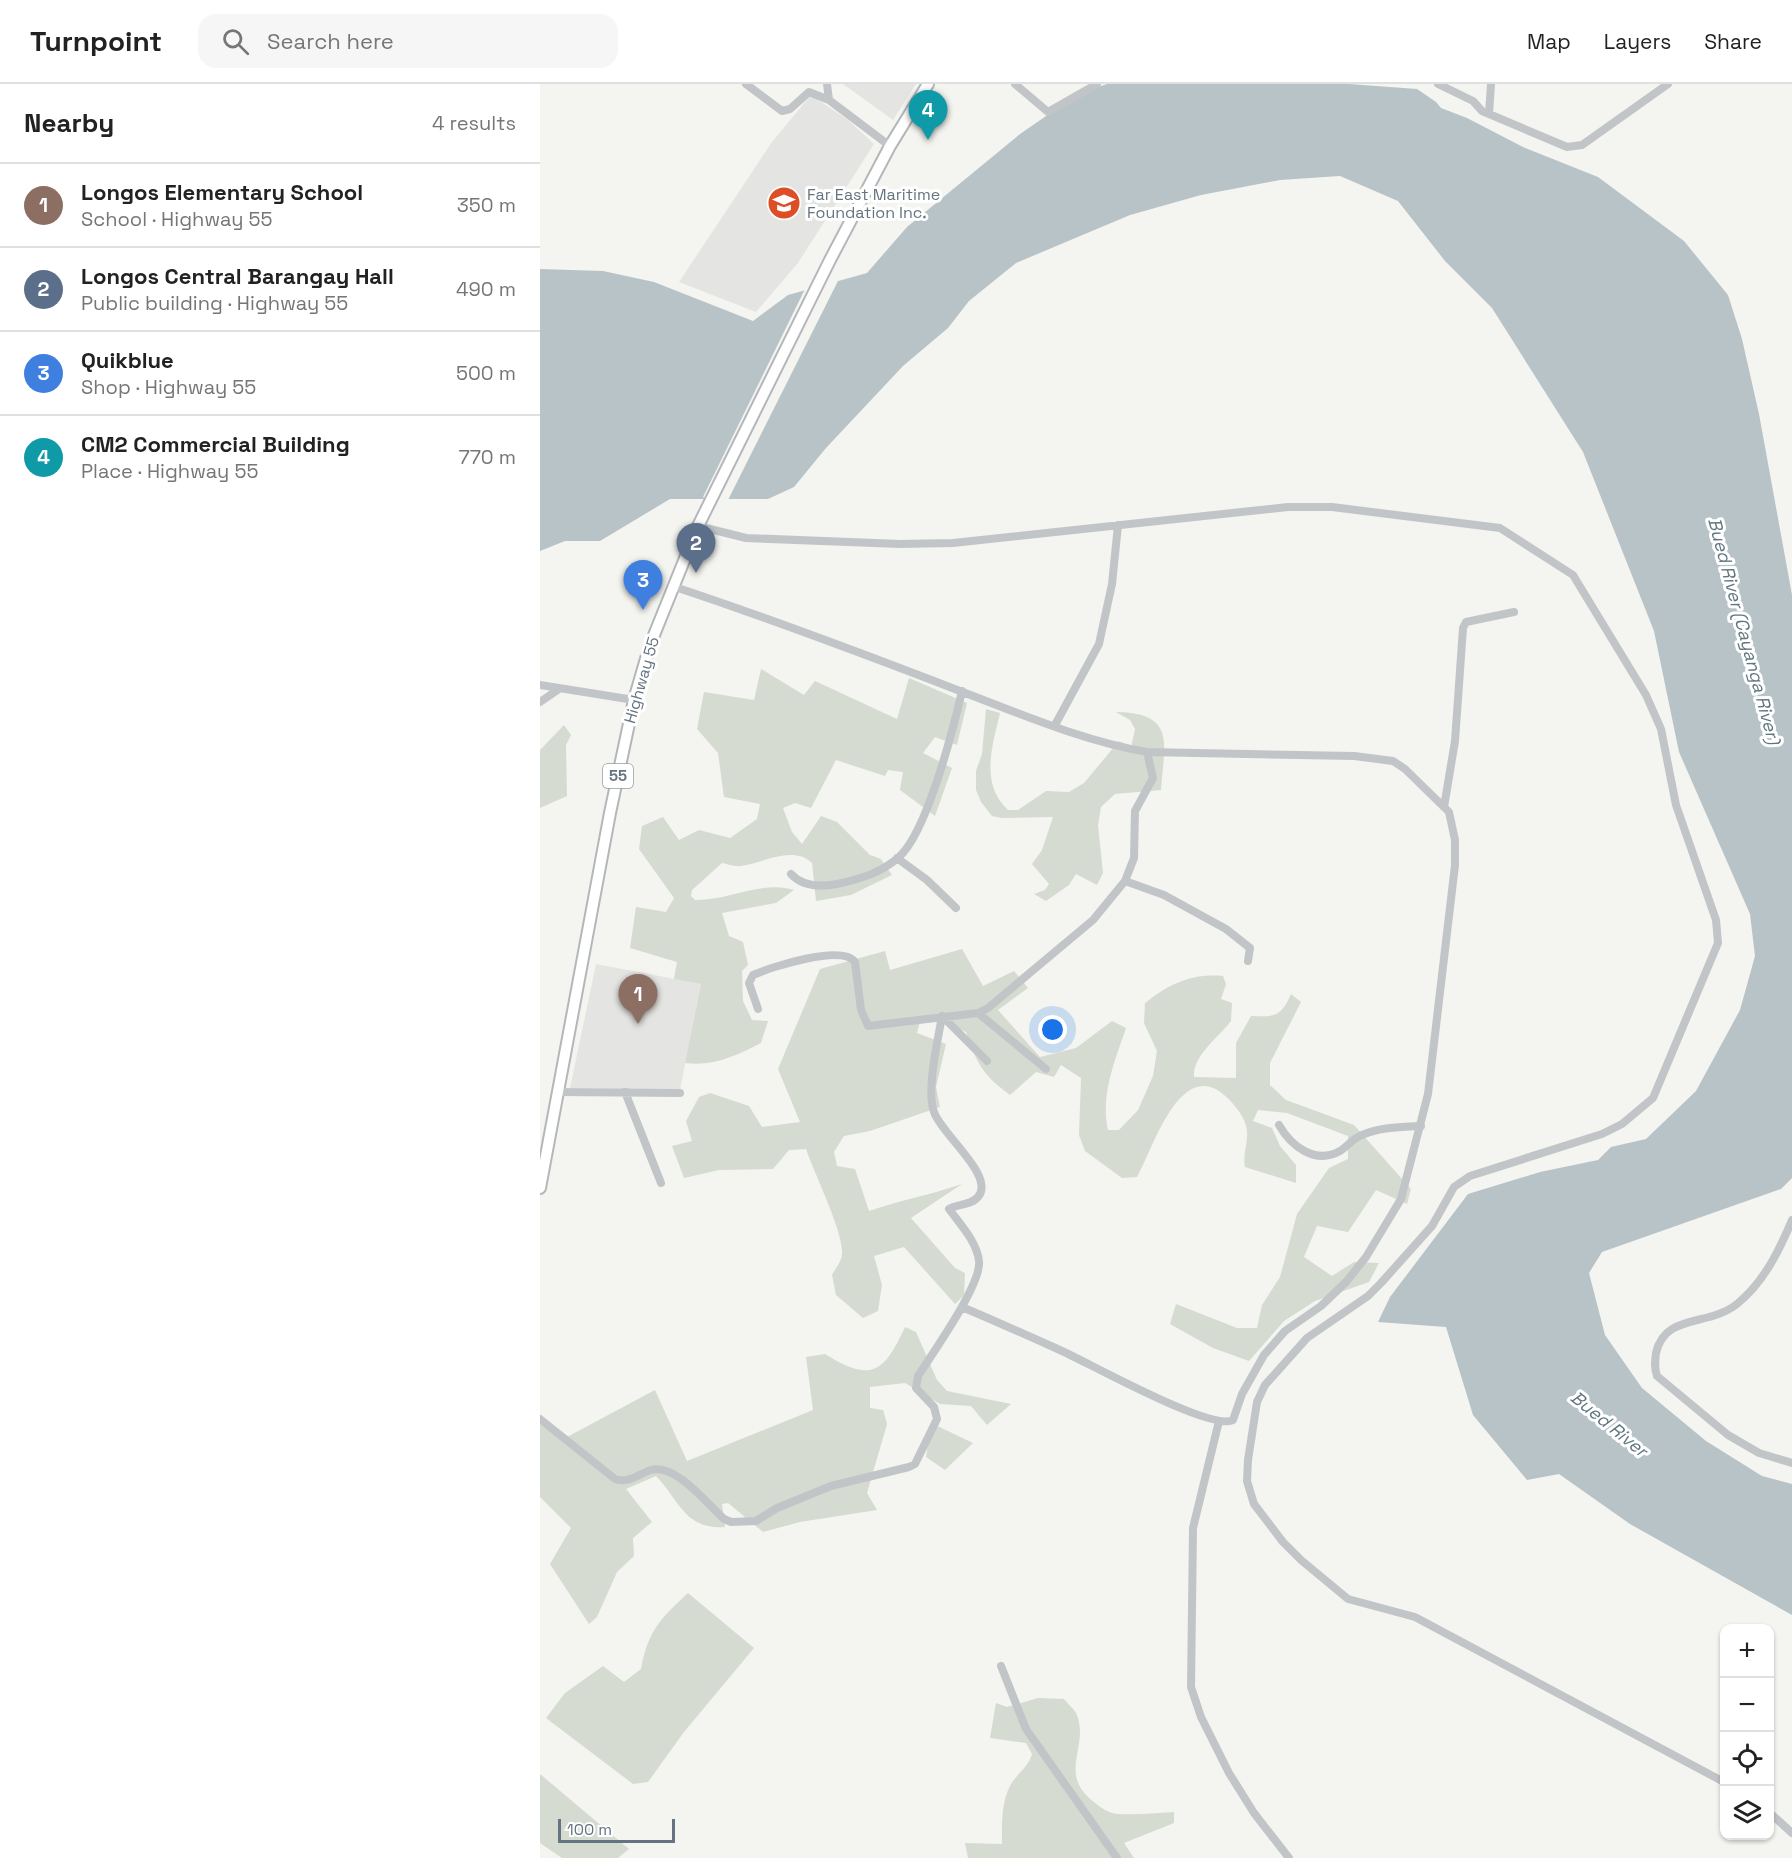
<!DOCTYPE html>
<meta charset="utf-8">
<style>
:root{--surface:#fff;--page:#f6f6f6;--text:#222;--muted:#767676;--line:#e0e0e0;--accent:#0f766e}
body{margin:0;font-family:"Space Grotesk",sans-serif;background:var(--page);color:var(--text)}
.controls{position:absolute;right:18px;bottom:18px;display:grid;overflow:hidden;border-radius:12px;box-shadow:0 2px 4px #0004}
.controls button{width:54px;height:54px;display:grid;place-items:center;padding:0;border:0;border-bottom:2px solid var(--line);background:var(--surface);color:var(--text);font:30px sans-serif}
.scale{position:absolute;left:18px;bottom:15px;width:117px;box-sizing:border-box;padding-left:6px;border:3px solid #647480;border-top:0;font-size:16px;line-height:21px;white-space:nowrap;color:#647480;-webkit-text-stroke:4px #fff;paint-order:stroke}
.you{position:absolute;left:513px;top:946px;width:21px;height:21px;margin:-15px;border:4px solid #fff;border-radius:50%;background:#1a73e8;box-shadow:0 0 0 9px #1a73e833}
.badge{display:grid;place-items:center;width:39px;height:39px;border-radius:50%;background:var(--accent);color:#fff;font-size:20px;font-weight:700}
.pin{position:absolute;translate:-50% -50px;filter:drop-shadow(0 2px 3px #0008)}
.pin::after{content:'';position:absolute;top:32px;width:21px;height:18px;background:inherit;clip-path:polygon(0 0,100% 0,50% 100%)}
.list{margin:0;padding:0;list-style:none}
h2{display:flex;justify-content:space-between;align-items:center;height:78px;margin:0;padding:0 24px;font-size:26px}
h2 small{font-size:20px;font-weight:400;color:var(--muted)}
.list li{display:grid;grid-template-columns:39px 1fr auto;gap:18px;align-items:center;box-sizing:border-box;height:84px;padding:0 24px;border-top:2px solid var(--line)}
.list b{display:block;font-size:22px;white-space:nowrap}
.list p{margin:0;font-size:20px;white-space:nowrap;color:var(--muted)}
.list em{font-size:20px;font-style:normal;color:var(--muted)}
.icon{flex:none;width:33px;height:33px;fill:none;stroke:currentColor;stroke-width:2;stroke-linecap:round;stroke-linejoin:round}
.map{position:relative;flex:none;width:1252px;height:1774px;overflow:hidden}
header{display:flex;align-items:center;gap:36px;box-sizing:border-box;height:84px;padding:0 30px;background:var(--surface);border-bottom:2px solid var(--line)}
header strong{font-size:28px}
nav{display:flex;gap:33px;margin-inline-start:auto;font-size:21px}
.search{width:420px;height:54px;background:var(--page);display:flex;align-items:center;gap:15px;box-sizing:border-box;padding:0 21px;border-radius:18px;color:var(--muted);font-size:22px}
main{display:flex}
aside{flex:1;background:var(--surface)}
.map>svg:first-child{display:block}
.built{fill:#e4e5e3}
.green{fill:#d5dbd1}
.water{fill:#b8c3c7}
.pier{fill:#f4f4f0}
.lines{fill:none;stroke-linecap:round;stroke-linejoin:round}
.highway-casing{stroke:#b4b7ba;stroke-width:14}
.minor{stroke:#c2c5c8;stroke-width:8}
.highway{stroke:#fff;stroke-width:10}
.labels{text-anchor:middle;stroke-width:6;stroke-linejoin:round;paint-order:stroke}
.shield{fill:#fff;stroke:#929ea6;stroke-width:1.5}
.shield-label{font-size:15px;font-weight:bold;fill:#647480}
.poi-label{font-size:16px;fill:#647480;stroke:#fff;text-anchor:start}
.street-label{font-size:16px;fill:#647480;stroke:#fff}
.water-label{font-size:18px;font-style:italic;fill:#5f767e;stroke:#fff}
</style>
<header>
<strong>Turnpoint</strong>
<div class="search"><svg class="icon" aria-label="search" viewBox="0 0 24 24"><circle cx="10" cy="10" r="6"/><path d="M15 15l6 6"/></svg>Search here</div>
<nav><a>Map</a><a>Layers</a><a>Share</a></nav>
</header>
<main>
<aside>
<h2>Nearby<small>4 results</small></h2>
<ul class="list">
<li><span class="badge" style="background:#8d6e63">1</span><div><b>Longos Elementary School</b><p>School · Highway 55</p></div><em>350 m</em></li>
<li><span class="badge" style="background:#5c6f8a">2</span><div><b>Longos Central Barangay Hall</b><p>Public building · Highway 55</p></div><em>490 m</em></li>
<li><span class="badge" style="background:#3f7fe0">3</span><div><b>Quikblue</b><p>Shop · Highway 55</p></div><em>500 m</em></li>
<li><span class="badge" style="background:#0f9aa8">4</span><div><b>CM2 Commercial Building</b><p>Place · Highway 55</p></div><em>770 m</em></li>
</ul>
</aside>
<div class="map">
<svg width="1252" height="1774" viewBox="0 0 1252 1774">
<rect width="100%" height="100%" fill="#f4f4f0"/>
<path class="built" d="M303 0H376L353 36Z
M271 11 308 36 334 60 258 179 216 228 139 198 232 58Z
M56 880 161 900 140 1006 30 1004Z"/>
<path class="green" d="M221 585 264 611 275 597 357 635 369 594 427 619 417 661 395 653 383 669 412 684 395 732 360 706 363 688 348 686 345 692 296 676 271 724 255 719 243 724 252 748 262 760 281 732 297 738 330 771 341 775 352 791 311 811 276 817 272 779C253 761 223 779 201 782 195 783 188 780 182 779L152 806 151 812 155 816C188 817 222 796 254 806L236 819 182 829 189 852 203 858 208 881 202 887 203 917 212 936 228 937 221 959C197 971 174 983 145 979L161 900 134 895 137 878 90 864 96 823 126 828 134 814 99 765 102 742 123 733 139 756 159 746 190 754 217 735 220 720 184 713 178 669 157 645 164 608 214 616Z
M446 625 460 629C452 663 440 700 468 726H478L506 707 529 708 544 699 579 657 591 663 595 645 590 636 576 628C637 629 624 660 621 706L575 710 561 723 558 741 563 789 557 801 536 790 529 801 506 817 494 810 505 806 509 800 492 780 502 766 513 733 462 734 452 732 441 718 436 706V687L442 670Z
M24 641 31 651 26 661 27 712 0 724V666Z
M422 865 443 902 474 887 488 904 458 926 500 973 536 964 572 937 586 944C575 977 560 1011 568 1046H579L598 1026 613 992 617 967 604 939 605 919C629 900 652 889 683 892L686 900 681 915 692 919 691 937C679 953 652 972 654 993L696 994V959L711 932C735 933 741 933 751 910L761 918 730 979V1001L746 1016 814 1041 871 1105 867 1120 836 1106 808 1148 777 1142 764 1173 792 1192 814 1178 839 1179 829 1198 775 1217 744 1237 709 1277 673 1264 630 1240 636 1220 697 1244H717L722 1221 740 1193 757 1130 789 1084 808 1075V1052L747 1029 718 1026 713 1037 732 1044 740 1062 756 1081V1099L705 1083C702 1069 710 1056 706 1042 703 1029 689 1014 679 1007 637 980 611 1070 597 1093L582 1094 545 1067 539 1051 541 994 521 981 514 993 496 988 470 1011C443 991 437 980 426 948L398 935 380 938 377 949 406 960 396 1003 400 1023 330 1047 304 1052 294 1068 297 1082 315 1085 329 1127C360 1116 391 1111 422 1100L371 1134 415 1184 425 1189 424 1211 415 1220 364 1163 334 1172 342 1201 338 1227 323 1234 296 1211 292 1191C295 1185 302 1177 302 1170 304 1149 274 1089 266 1065L249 1066 233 1085 179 1086 144 1094 132 1062 152 1057 146 1037 159 1013 170 1009 209 1022 222 1043 260 1038 238 985 280 885 345 867 350 886Z
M365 1243 376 1248 397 1296 407 1307 471 1320 447 1341 431 1322 400 1320 365 1299 330 1303V1324L343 1326 347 1340 327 1409 337 1426 260 1438 223 1448 188 1419 182 1420 185 1443C145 1446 140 1417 116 1392L86 1405 112 1438 93 1454 94 1472 77 1488 57 1533 49 1540 10 1480 31 1444 0 1413V1331L27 1353 115 1306 147 1377 273 1326 266 1273 285 1270C331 1299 344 1289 365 1243Z
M391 1339 433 1359 405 1386 386 1373Z
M148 1509 214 1564 144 1648 108 1698 93 1700 6 1634 25 1609 63 1582 84 1598 101 1585C108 1547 120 1535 148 1509Z
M498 1614 524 1615C527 1619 533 1624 536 1629 551 1662 516 1689 554 1718 561 1724 570 1730 579 1730 597 1731 616 1729 634 1728V1739L584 1759 594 1774H428L425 1759 462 1760C462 1740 461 1720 470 1702 476 1690 488 1684 492 1670L486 1659 450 1654 456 1619 467 1623Z
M0 1690 89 1765 78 1774H22L0 1759Z"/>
<path class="water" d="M567 0H809L877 5 896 18 901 24 927 34 983 63 1058 93 1144 157 1188 211 1202 255 1219 330 1252 511V1094L1241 1105 1062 1168 1049 1189 1065 1251 1102 1304 1166 1357 1222 1392 1252 1400V1531L1090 1440 1019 1390 987 1396 933 1331 906 1243 838 1238 850 1213 928 1110 1000 1088 1058 1076 1071 1063 1106 1055 1156 1007 1200 926 1215 872 1210 830 1139 668 1114 547 1043 368 952 224 905 177 858 117 800 92 740 96 661 111 590 131 476 179 429 217 408 244 363 282 286 364 254 403 228 415H130L60 457H25L0 467V185L63 187 114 198 213 237 248 211 327 189 367 143 480 50 538 10Z"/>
<path class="pier" d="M300 193 187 418H174L163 413 266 203Z"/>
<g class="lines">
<g class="highway-casing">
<path id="highway" d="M0 1104 70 729 94 616 110 561 158 442 290 176 350 62 388 0"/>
</g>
<path class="minor" d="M206 0 242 27 250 25 269 8 289 16 350 62
M287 0 289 16
M475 0 508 28 557 0
M898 0 933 17 942 27 1027 63 1042 61 1128 0
M949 30 951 0
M158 442 206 454 360 460 413 459 748 423H792L960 444 1033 491 1106 611 1121 645 1136 721 1176 836 1178 859 1113 1014 1082 1040 1062 1050 930 1092 914 1103 892 1142 841 1199 828 1212 767 1254 725 1301 717 1318 708 1376 707 1397 714 1420 743 1458 761 1476 808 1515 875 1533 1184 1698
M132 502C229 534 324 570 420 607 481 630 543 657 607 668L814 672 853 677 865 685 909 728 915 756V781L888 1010 861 1115 826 1173 806 1198 781 1222 745 1247 724 1271 702 1310 693 1336C672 1348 549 1279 522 1267 489 1252 455 1237 422 1223
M0 601 94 616
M0 618 19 605
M515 641 559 560 572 500 578 441
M904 723 915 657 923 544 926 538 974 528
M357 774 387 796 416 824
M251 790C263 803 281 803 297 800 320 795 341 789 359 773 387 748 413 646 422 607
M585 797 624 811 686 845 710 864 708 877
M218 925 209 899 213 891C231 883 302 860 315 878L321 926 328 942 438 929 448 924 553 836 585 797 594 774 595 727 613 694 607 668
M438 929 506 985
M402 932 447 977
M17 1008 140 1009
M85 1008 121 1099
M739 1041C751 1062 775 1081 800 1067 808 1062 813 1054 822 1051 841 1043 861 1043 881 1042
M1252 1136C1239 1167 1224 1198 1197 1220 1168 1243 1125 1229 1116 1269 1115 1277 1114 1284 1117 1292L1188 1351 1219 1369 1252 1379
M0 1335 75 1395C89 1400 98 1390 111 1386 136 1379 167 1420 184 1435L191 1438 216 1437 237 1424 291 1402 369 1383 375 1380 397 1335 394 1323 376 1304 378 1292C392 1270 442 1200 439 1177 437 1158 420 1140 409 1125 417 1120 430 1122 438 1113 456 1092 401 1050 394 1028 386 1006 398 956 402 932
M679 1337 653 1444 651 1603 661 1633 689 1689 714 1729 749 1774
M461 1582 486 1645 577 1774
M1230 1729 1252 1749"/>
<use href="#highway" class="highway"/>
</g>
<defs>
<g id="school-disc" transform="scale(1.725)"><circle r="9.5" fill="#dd4d26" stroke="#fff"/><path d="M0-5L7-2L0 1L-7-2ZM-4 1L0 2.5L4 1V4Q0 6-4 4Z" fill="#fff"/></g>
</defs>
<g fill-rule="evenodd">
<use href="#school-disc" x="244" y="119"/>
</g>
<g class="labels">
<rect class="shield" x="63" y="680" width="30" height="24" rx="4.5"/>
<g class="shield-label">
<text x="78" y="697">55</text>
</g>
<g class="poi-label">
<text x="267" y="116">Far East Maritime<tspan x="267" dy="18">Foundation Inc.</tspan></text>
</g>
<g class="street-label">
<text transform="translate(101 596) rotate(-74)" y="6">Highway 55</text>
</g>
<g class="water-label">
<text transform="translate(1204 547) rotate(75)" y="6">Bued River (Cayanga River)</text>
<text transform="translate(1069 1340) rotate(39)" y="6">Bued River</text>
</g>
</g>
</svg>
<div class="controls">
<button>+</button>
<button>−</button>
<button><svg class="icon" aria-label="locate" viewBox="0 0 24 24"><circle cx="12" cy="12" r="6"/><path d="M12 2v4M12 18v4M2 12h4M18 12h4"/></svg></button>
<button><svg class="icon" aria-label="layers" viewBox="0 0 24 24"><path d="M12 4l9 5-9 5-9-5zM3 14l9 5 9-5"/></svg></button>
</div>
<div class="scale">100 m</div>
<div class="you"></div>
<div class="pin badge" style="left:98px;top:940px;background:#8d6e63">1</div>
<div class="pin badge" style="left:156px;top:489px;background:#5c6f8a">2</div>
<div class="pin badge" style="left:103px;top:526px;background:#3f7fe0">3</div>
<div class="pin badge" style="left:388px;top:56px;background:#0f9aa8">4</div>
</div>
</main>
